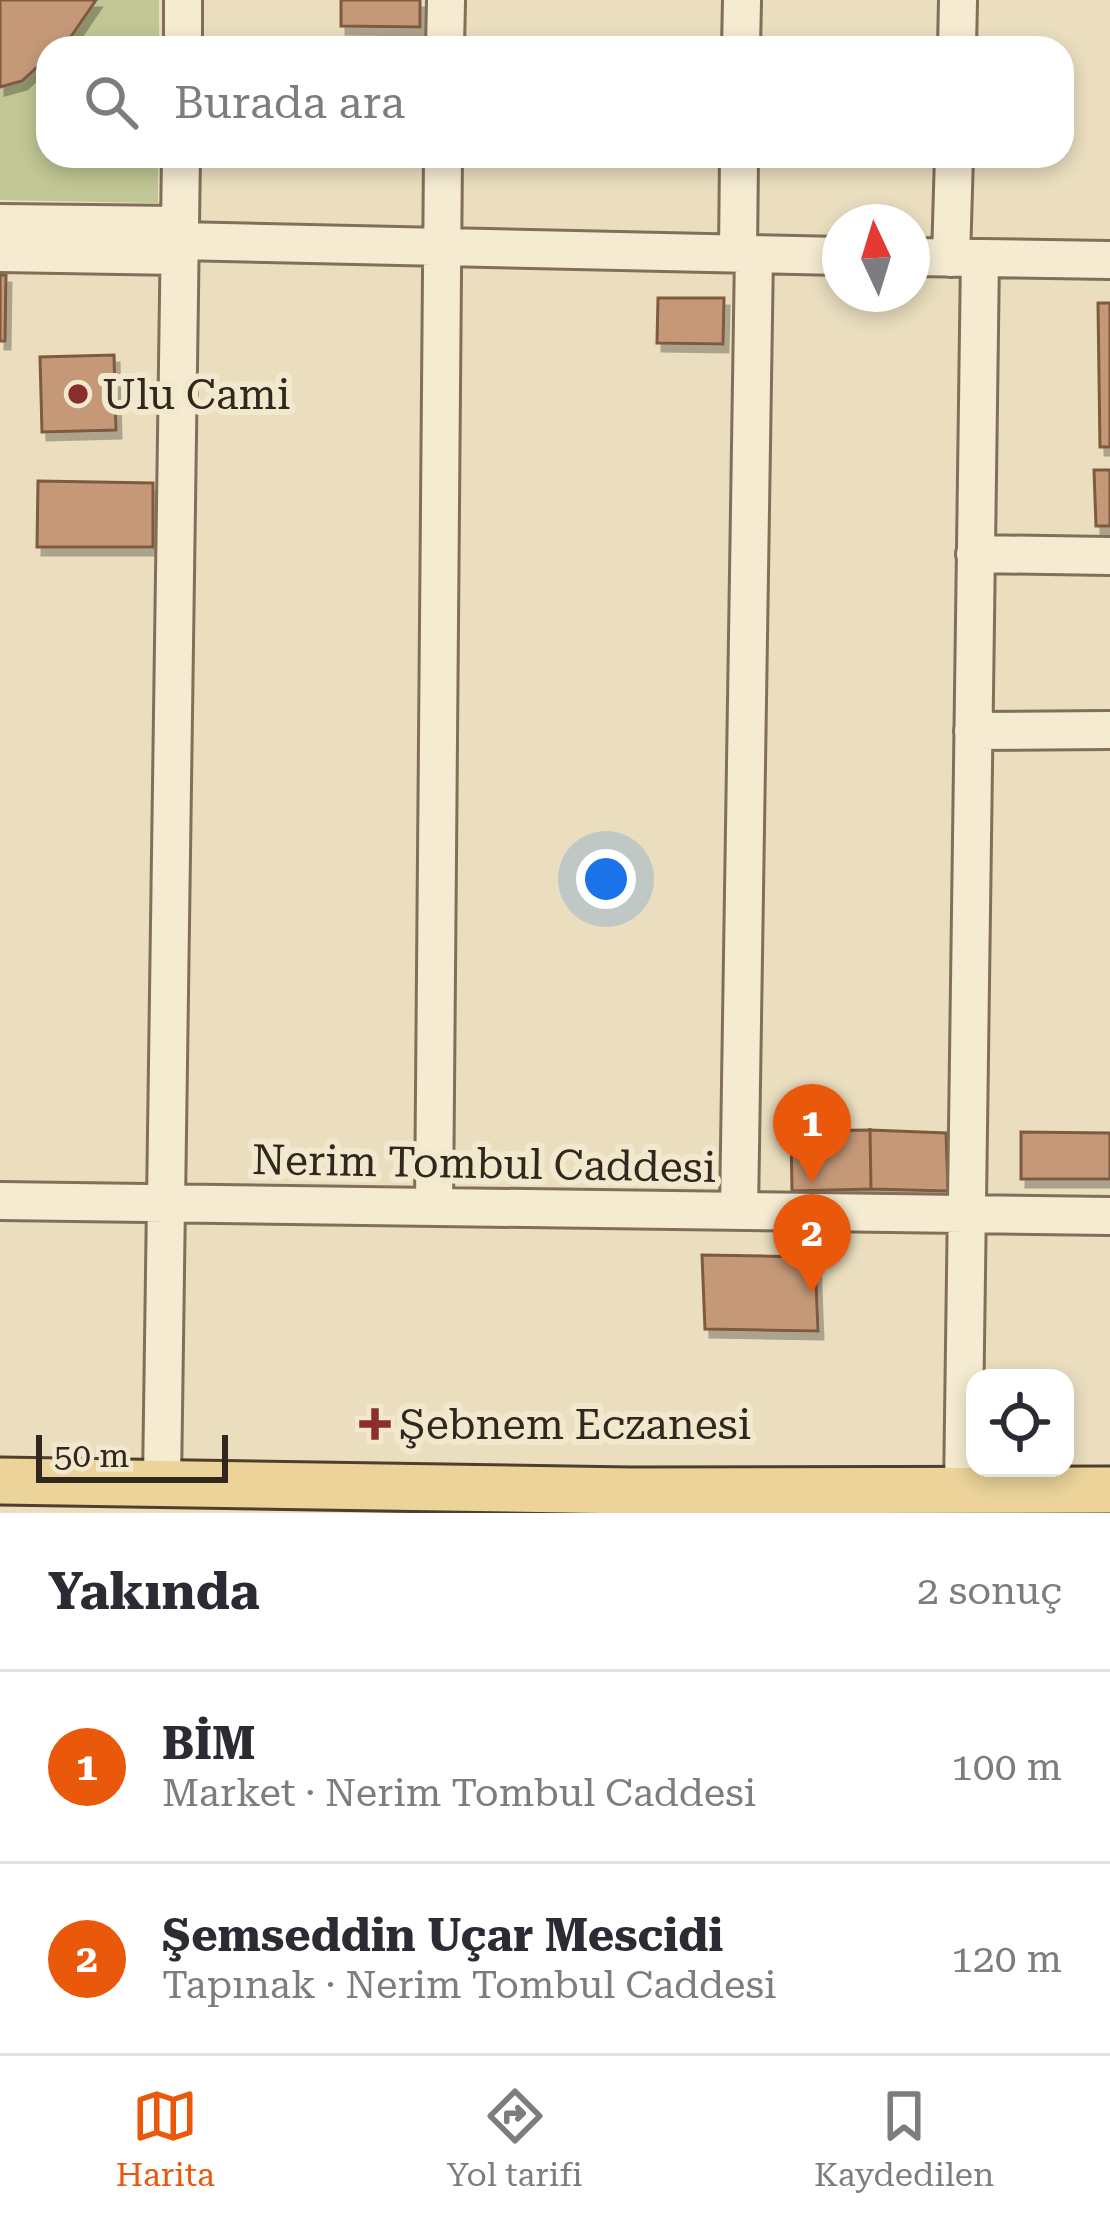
<!DOCTYPE html>
<html lang="tr">
<meta charset="utf-8">
<style>
:root{--surface:#fff;--page:#f2f2f3;--text:#2b2b33;--muted:#7c7c81;--line:#e1e1e2;--accent:#ea580c}
body{margin:0;font-family:"Roboto Serif",serif;background:var(--page);color:var(--text)}
.controls{position:absolute;right:36px;bottom:36px;display:grid;overflow:hidden;border-radius:24px;box-shadow:0 6px 18px #0003}
.controls button{width:108px;height:108px;display:grid;place-items:center;padding:0;border:0;border-bottom:3px solid var(--line);background:var(--surface);color:var(--text);font:60px sans-serif}
.compass{position:absolute;left:822px;top:204px;width:108px;height:108px;border-radius:50%;background:var(--surface);box-shadow:0 6px 18px #0003;rotate:356deg}
.scale{position:absolute;left:36px;bottom:30px;width:192px;box-sizing:border-box;padding-left:12px;border:6px solid #32271c;border-top:0;font-size:33px;line-height:42px;white-space:nowrap;color:#32271c;-webkit-text-stroke:9px #f2e8ce;paint-order:stroke}
.you{position:absolute;left:606px;top:879px;width:42px;height:42px;margin:-30px;border:9px solid #fff;border-radius:50%;background:#1a73e8;box-shadow:0 0 0 18px #1a73e833}
.badge{display:grid;place-items:center;width:78px;height:78px;border-radius:50%;background:var(--accent);color:#fff;font-size:39px;font-weight:700}
.pin{position:absolute;translate:-50% -99px;filter:drop-shadow(0 3px 6px #0008)}
.pin::after{content:'';position:absolute;top:63px;width:42px;height:36px;background:inherit;clip-path:polygon(0 0,100% 0,50% 100%)}
.list{margin:0;padding:0;list-style:none}
h2{display:flex;justify-content:space-between;align-items:center;height:156px;margin:0;padding:0 48px;font-size:51px}
h2 small{font-size:39px;font-weight:400;color:var(--muted)}
.list li{display:grid;grid-template-columns:78px 1fr auto;gap:36px;align-items:center;box-sizing:border-box;height:192px;padding:0 48px;border-top:3px solid var(--line)}
.list b{display:block;font-size:45px;white-space:nowrap}
.list p{margin:0;font-size:39px;white-space:nowrap;color:var(--muted)}
.list em{font-size:39px;font-style:normal;color:var(--muted)}
.icon{flex:none;width:66px;height:66px;fill:none;stroke:currentColor;stroke-width:2;stroke-linecap:round;stroke-linejoin:round}
.map{position:relative;flex:none;width:1110px;height:1513px;overflow:hidden}
.search{position:absolute;background:var(--surface);box-shadow:0 6px 18px #0003;left:36px;right:36px;top:36px;height:132px;display:flex;align-items:center;gap:30px;box-sizing:border-box;padding:0 42px;border-radius:36px;color:var(--muted);font-size:45px}
.sheet{height:540px;background:var(--surface)}
nav{display:flex;justify-content:space-around;align-items:center;box-sizing:border-box;height:168px;border-top:3px solid var(--line);background:var(--surface);font-size:33px;color:var(--muted)}
nav a{display:grid;justify-items:center;gap:6px}
nav .on{color:var(--accent)}
.map>svg:first-child{display:block}
.green{fill:#c0c694}
.building{fill:#c59978;stroke:#7e5a41;stroke-width:3;filter:url(#shadow)}
.lines{fill:none;stroke-linecap:round;stroke-linejoin:round}
.minor-casing{stroke:#816f59;stroke-width:42}
.major-casing{stroke:#4f3d2d;stroke-width:51}
.minor{stroke:#f5ebd1;stroke-width:36}
.major{stroke:#ebd399;stroke-width:45}
.poi-dot{fill:#8b2e2e;stroke:#f2e8ce;stroke-width:4.5}
.labels{text-anchor:middle;stroke-width:12;stroke-linejoin:round;paint-order:stroke}
.poi-label{font-size:42px;fill:#32271c;stroke:#f2e8ce;text-anchor:start}
.street-label{font-size:42px;fill:#32271c;stroke:#f2e8ce}
</style>
<div class="map">
<svg width="1110" height="1513" viewBox="0 0 1110 1513">
<defs>
<filter id="shadow"><feDropShadow dx="5" dy="8" stdDeviation="0" flood-color="#0004"/></filter>
</defs>
<rect width="100%" height="100%" fill="#eadebf"/>
<path class="green" d="M0 0H159V48H48V156H158V203L0 200Z"/>
<path class="building" d="M0 0H96L72 35 58 48H48V57L22 81 0 87Z
M341 0H420V27L341 26Z
M0 275H6L5 341H0Z
M658 298H724L723 344 657 343Z
M1098 303H1110V447H1100Z
M114 355 116 430 42 432 40 357Z
M1094 470H1110V526H1096Z
M38 481 153 483V547H37Z
M870 1130 871 1189 792 1191 791 1131Z
M870 1130 946 1133 948 1191 871 1189Z
M1021 1132 1110 1133V1179H1021Z
M702 1255 815 1257 818 1331 705 1329Z"/>
<g class="lines">
<g class="minor-casing">
<path id="minor" d="M183 48V0
M445 48 446 0
M741 48 742 0
M957 48 958 0
M0 223 180 225
M180 241 840 256
M0 253 180 256
M738 254 739 156
M912 257 1110 260
M951 258 954 156
M975 554 1110 556
M973 731 1110 730
M0 1201 1110 1216
M434 1207 443 156
M739 1211 754 254
M162 1482 181 156
M963 1491 980 258"/>
</g>
<g class="major-casing">
<path id="major" d="M0 1481 631 1491 1110 1490"/>
</g>
<use href="#minor" class="minor"/>
<use href="#major" class="major"/>
</g>
<g class="poi-dot">
<circle cx="78" cy="394" r="12"/>
<path d="M369 1406h12v12h12v12h-12v12h-12v-12h-12v-12h12z"/>
</g>
<g class="labels">
<g class="poi-label">
<text x="102" y="409">Ulu Cami</text>
<text x="399" y="1439">Şebnem Eczanesi</text>
</g>
<g class="street-label">
<text transform="translate(484 1163) rotate(1)" y="15">Nerim Tombul Caddesi</text>
</g>
</g>
</svg>
<div class="controls">
<button><svg class="icon" aria-label="locate" viewBox="0 0 24 24"><circle cx="12" cy="12" r="6"/><path d="M12 2v4M12 18v4M2 12h4M18 12h4"/></svg></button>
</div>
<svg class="compass" viewBox="-18 -18 36 36"><path d="M0-13l5 13h-10z" fill="#e53935"/><path d="M0 13l5-13h-10z" fill="#7c7c81"/></svg>
<div class="scale">50 m</div>
<div class="you"></div>
<div class="pin badge" style="left:812px;top:1183px">1</div>
<div class="pin badge" style="left:812px;top:1293px">2</div>
<div class="search"><svg class="icon" aria-label="search" viewBox="0 0 24 24"><circle cx="10" cy="10" r="6"/><path d="M15 15l6 6"/></svg>Burada ara</div>
</div>
<section class="sheet">
<h2>Yakında<small>2 sonuç</small></h2>
<ul class="list">
<li><span class="badge">1</span><div><b>BİM</b><p>Market · Nerim Tombul Caddesi</p></div><em>100 m</em></li>
<li><span class="badge">2</span><div><b>Şemseddin Uçar Mescidi</b><p>Tapınak · Nerim Tombul Caddesi</p></div><em>120 m</em></li>
</ul>
</section>
<nav>
<a class="on"><svg class="icon" aria-label="map" viewBox="0 0 24 24"><path d="M3 6l6-2 6 2 6-2v14l-6 2-6-2-6 2zM9 4v14M15 6v14"/></svg>Harita</a>
<a><svg class="icon" aria-label="directions" viewBox="0 0 24 24"><path d="M12 3l9 9-9 9-9-9zM9 14v-3h6M13 9l2 2-2 2"/></svg>Yol tarifi</a>
<a><svg class="icon" aria-label="saved" viewBox="0 0 24 24"><path d="M7 4h10v16l-5-4-5 4z"/></svg>Kaydedilen</a>
</nav>
